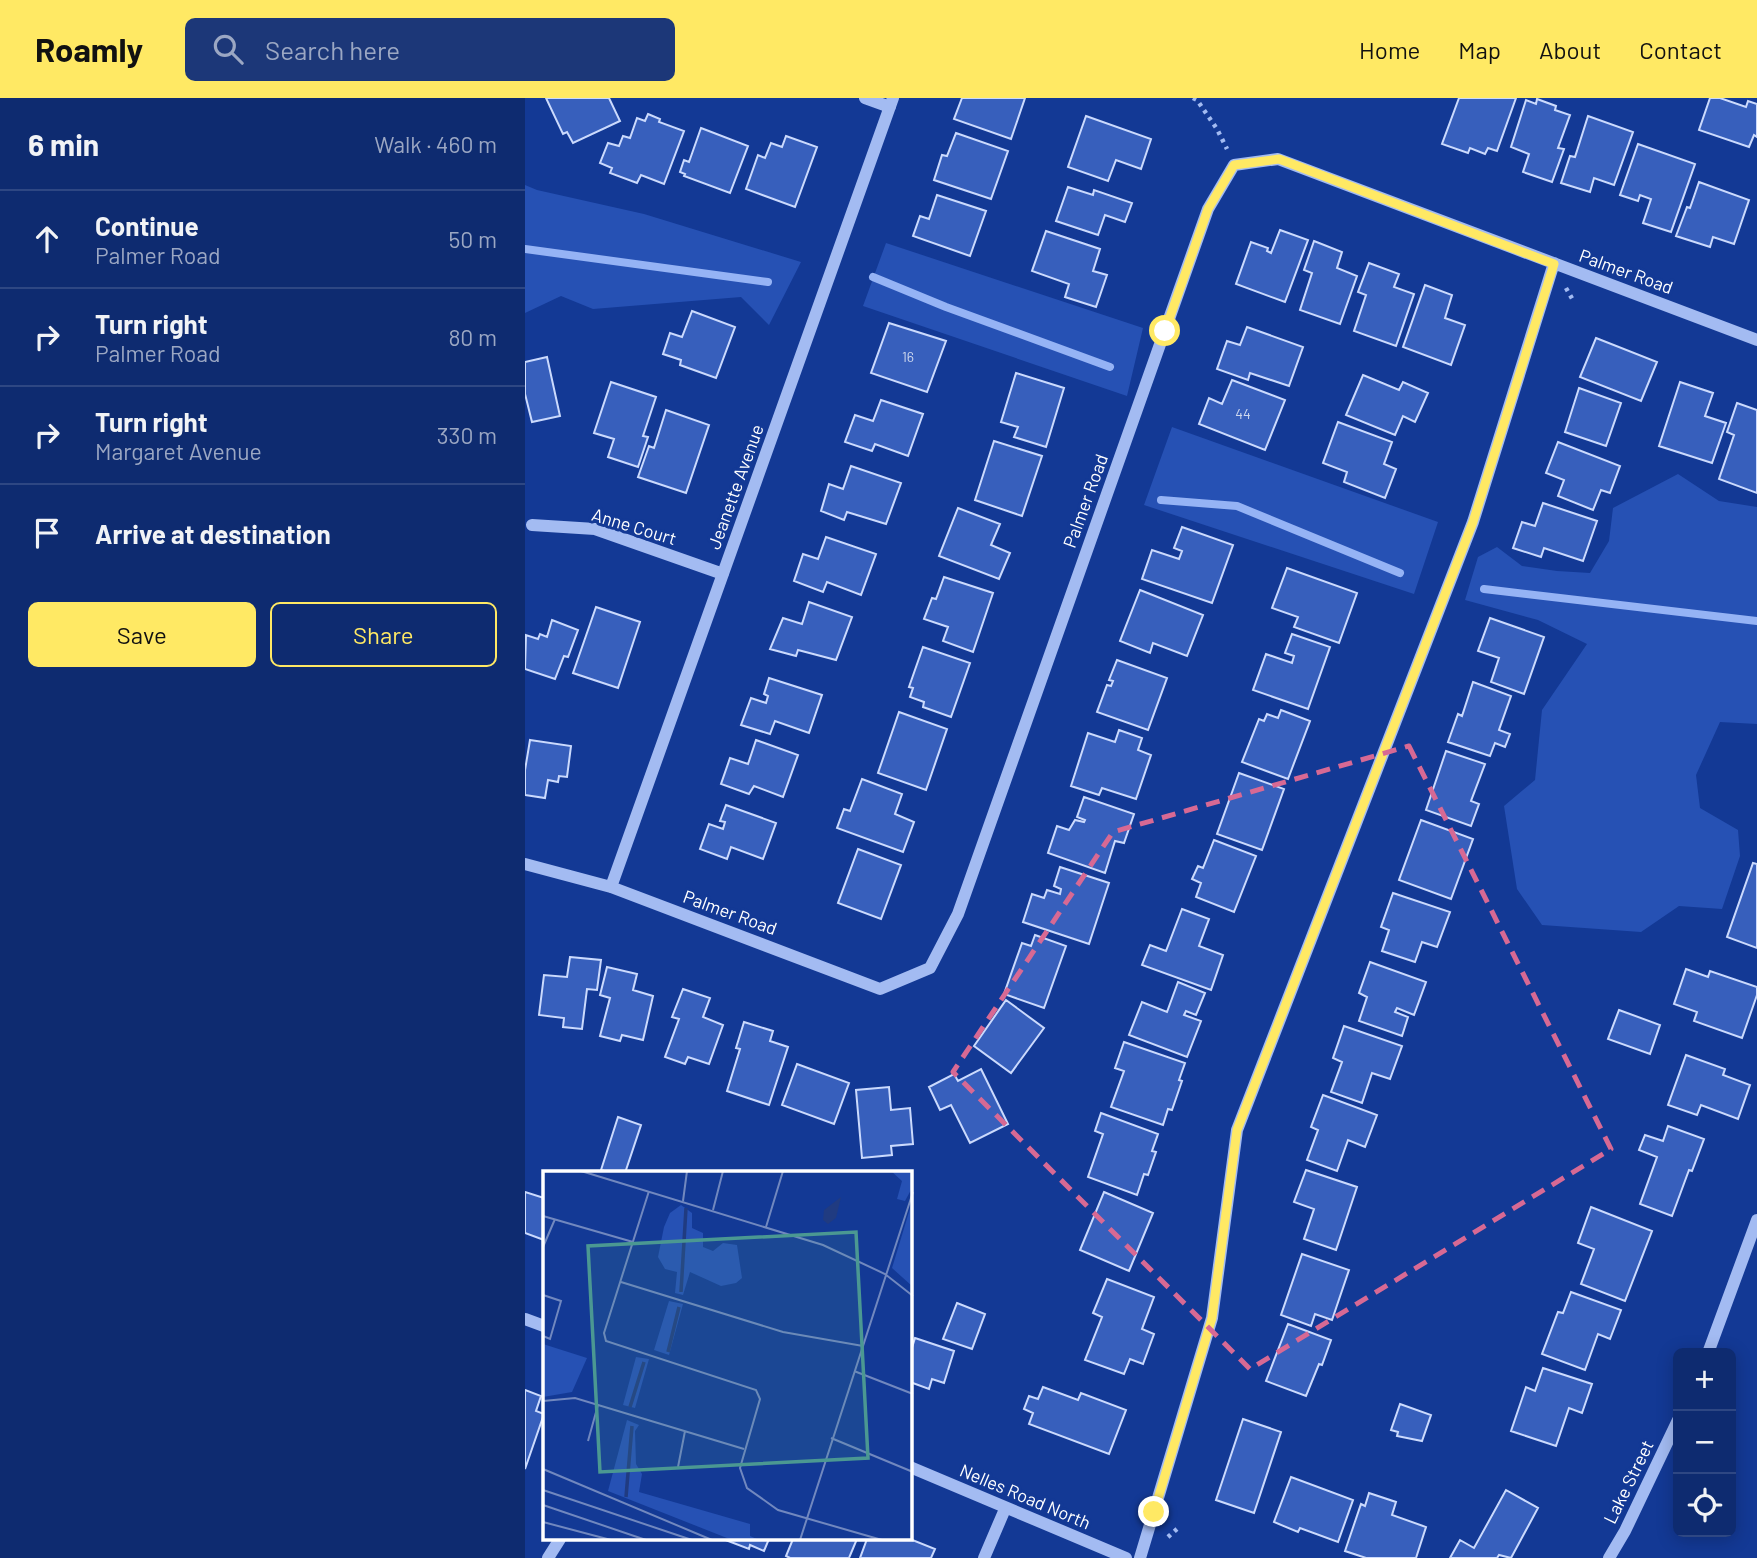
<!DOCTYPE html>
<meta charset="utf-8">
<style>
:root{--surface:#0e2b70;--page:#1c3778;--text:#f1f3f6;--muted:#9ba7c3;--line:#2e4783;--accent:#ffe964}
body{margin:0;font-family:Barlow,sans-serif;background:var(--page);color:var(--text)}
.controls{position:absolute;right:21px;bottom:21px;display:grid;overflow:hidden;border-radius:10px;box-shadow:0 4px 18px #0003}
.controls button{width:63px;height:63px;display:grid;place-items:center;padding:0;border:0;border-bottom:2px solid var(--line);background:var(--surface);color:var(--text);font:35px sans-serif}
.stop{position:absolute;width:21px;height:21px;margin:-16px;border:5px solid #ffe964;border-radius:50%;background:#fff}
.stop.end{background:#ffe964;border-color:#fff;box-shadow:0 2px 7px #0008}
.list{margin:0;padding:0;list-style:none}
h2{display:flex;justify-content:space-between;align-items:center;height:91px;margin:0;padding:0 28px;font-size:30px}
h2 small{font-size:23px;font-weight:400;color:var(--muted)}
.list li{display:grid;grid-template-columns:46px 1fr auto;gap:21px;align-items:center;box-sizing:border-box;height:98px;padding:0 28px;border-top:2px solid var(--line)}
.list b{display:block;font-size:26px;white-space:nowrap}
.list p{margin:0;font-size:23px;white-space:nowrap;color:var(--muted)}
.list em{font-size:23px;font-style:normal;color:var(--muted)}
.actions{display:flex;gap:14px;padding:21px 28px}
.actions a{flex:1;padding:16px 0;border:2px solid var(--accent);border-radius:10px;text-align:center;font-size:24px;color:var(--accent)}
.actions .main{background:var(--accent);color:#111}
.icon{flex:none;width:38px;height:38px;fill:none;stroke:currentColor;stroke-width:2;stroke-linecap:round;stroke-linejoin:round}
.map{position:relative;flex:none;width:1232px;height:1460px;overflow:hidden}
header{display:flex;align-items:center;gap:42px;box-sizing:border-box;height:98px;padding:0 35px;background:var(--accent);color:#111}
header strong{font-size:33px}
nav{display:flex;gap:38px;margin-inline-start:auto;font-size:24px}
.search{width:490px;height:63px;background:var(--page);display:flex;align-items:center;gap:18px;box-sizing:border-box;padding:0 24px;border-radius:10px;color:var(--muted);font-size:26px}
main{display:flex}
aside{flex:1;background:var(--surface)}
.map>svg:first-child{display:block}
.green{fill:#2651b4}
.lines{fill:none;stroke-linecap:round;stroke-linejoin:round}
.stream{stroke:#95b3f5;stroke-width:8}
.building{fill:#375fbc;stroke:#cbdafd;stroke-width:2}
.path{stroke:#a3bbf2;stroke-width:4.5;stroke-dasharray:3.5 5;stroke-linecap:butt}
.minor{stroke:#a3bbf2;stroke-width:12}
.route{stroke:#ffe964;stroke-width:9}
.marked{fill:none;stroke:#d76994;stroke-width:5;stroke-dasharray:14 9;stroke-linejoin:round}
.labels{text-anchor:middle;stroke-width:6;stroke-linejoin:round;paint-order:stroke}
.number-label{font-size:14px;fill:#cdd7ee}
.street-label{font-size:18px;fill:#fff;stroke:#133995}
.inset-river{fill:none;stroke:#203b81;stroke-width:3.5}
.inset-road{fill:none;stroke:#7188bf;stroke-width:2}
.view{fill:#4b9892;fill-opacity:0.15;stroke:#4b9892;stroke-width:3.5}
.inset-edge{fill:none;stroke:#fff;stroke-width:3.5}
</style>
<header>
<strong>Roamly</strong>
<div class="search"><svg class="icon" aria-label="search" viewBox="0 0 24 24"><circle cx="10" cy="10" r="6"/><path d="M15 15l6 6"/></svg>Search here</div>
<nav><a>Home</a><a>Map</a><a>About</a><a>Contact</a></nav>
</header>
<main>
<aside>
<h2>6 min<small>Walk · 460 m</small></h2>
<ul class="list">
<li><svg class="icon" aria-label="ahead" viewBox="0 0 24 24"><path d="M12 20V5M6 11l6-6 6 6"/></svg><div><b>Continue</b><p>Palmer Road</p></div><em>50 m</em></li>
<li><svg class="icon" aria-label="right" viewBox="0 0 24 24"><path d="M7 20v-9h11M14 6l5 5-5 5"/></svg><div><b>Turn right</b><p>Palmer Road</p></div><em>80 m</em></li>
<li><svg class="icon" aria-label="right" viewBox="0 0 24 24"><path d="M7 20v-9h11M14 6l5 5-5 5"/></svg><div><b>Turn right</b><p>Margaret Avenue</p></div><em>330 m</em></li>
<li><svg class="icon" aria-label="arrive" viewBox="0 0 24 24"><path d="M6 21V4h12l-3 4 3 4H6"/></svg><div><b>Arrive at destination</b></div></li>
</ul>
<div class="actions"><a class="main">Save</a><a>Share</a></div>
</aside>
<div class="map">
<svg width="1232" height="1460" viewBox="0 0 1232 1460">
<rect width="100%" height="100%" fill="#133995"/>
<path class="green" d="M0 87 12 92 119 116 276 164 244 227 216 199 68 211 36 198 0 215Z
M361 145 618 230 602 298 338 208Z
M647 329 913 424 889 496 619 407Z
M1153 376 1194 403 1232 409V626L1195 624 1171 677 1175 710 1213 732 1215 758 1197 811 1154 808 1116 834 1017 827 992 791 979 708 1010 682 1017 612 1062 546 1013 522 940 502 953 459 972 449 997 468 1032 473 1065 475 1084 443 1088 410Z"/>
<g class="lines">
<path class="stream" d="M0 151 243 184
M348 179 421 209 585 269
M636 402 712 408 875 475
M959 491 1232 523"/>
</g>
<path class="building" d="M21 0H84L95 23 48 45 42 34 38 36Z
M437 0H500L486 41 429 21Z
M934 0H991L972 53 963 50 960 56 945 50 943 55 917 46Z
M1185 0H1195L1221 9 1223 3 1232 6V39L1229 37 1224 49 1174 32Z
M1012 1 1031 8 1030 12 1045 17 1033 50 1039 51 1027 84 998 74 1004 56 986 49 1001 2 1011 6Z
M123 16 135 21 134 24 159 33 139 86 116 77 112 85 85 75 87 70 75 65 83 45 94 48 98 38 105 40 112 20 120 23Z
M561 18 626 41 616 71 591 62 583 83 543 69Z
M1063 18 1108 34 1089 87 1069 80 1065 94 1036 85 1045 58 1050 59Z
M176 30 223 48 205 95 159 78 160 76 155 74 159 62 164 64Z
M431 35 483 53 466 101 409 82 417 57 422 58Z
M261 38 292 49 270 109 221 91 233 57 240 60 246 45 257 49Z
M1113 46 1170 66 1146 134 1118 125 1126 101 1115 97 1113 103 1095 97Z
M1174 84 1224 102 1209 146 1188 139 1185 149 1151 138 1162 109 1165 110Z
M543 89 568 97 569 92 607 105 600 124 580 117 573 137 531 123Z
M412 97 461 113 445 158 388 138 395 118 404 121Z
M755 132 783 142 760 204 711 186 726 144 743 150 742 153 746 155Z
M521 133 575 151 568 173 582 177 571 209 540 199 544 186 507 173Z
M789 143 817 154 812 170 832 178 815 226 775 212 787 175 779 172Z
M844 165 874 176 869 189 889 196 871 248 829 233 841 197 833 194Z
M900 187 927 197 920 220 940 227 926 267 878 249Z
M167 213 210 229 191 280 155 267 156 262 138 256 145 235 157 239Z
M364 225 421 243 402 294 346 275Z
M722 229 778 249 764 288 725 275 723 282 692 271 702 243 715 247Z
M1071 240 1132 264 1116 303 1055 279Z
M22 259 35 318 7 324 0 296V264Z
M491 275 539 290 521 349 489 339 493 329 476 324Z
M838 277 874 292 878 284 903 295 890 324 878 318 870 337 821 317Z
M707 282 760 302 740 352 674 326 684 300 697 306Z
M86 284 131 299 118 338 123 339 113 369 83 359 89 341 69 335Z
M1155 284 1188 295 1180 318 1201 325 1187 365 1134 348Z
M1054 290 1096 305 1081 348 1040 334Z
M356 302 398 316 383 358 350 346 347 353 320 344 330 317 348 323Z
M1212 305 1232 312V395L1194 381 1209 337 1202 334Z
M141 312 184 327 161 395 113 379 124 348 129 350Z
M813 324 867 344 859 366 871 371 860 400 819 384 822 374 798 365Z
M469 343 517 358 497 418 450 402Z
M1033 344 1095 368 1085 395 1076 392 1068 412 1033 398 1039 382 1021 375Z
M326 368 376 385 361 426 322 414 319 422 296 413 304 386 318 391Z
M1018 405 1072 423 1058 463 1019 450 1016 459 988 450 997 424 1010 428Z
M433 410 475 426 466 447 485 455 474 481 414 458Z
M657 429 708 447 687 505 617 481 627 452 654 461 657 453 649 450Z
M301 439 351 456 336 497 302 484 298 494 269 483 278 456 293 461Z
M762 470 832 495 814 545 769 529 773 519 747 510Z
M419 479 468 495 448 554 418 543 423 529 399 521 407 500 411 501Z
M615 492 678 517 662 558 628 545 625 555 595 543Z
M284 504 327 519 311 562 273 552 271 558 245 551 258 520 277 526Z
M71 509 115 524 93 590 48 575Z
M965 520 1019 539 999 596 966 584 974 560 953 553Z
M27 522 53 532 43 559 39 558 30 581 0 571 1 537 13 541 15 536 22 539Z
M767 536 805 549 783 611 728 592 741 556 767 565 769 558 760 555Z
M398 549 445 565 426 619 398 609 399 604 385 599 388 590 384 589Z
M592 562 642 580 623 632 572 614 582 587 586 588 588 583 584 582Z
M244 580 297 597 284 635 250 623 245 636 216 627 226 600 241 605 243 598 239 596Z
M948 584 986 598 974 632 985 636 980 649 970 645 965 658 923 644 933 616 937 618Z
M756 612 785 623 763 681 717 664 734 621 739 623 742 616 753 620Z
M374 614 422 631 401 692 353 675Z
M594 632 617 640 613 652 626 657 611 701 577 690 574 697 546 688 563 635 590 644Z
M5 642 46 648 42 679 34 678 33 684 23 682 20 700 0 697V672Z
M231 642 273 657 258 699 229 688 224 696 196 686 205 660 223 666Z
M921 653 960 666 946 703 954 706 946 728 901 712Z
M714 675 759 691 737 752 692 736Z
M337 681 377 696 370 716 389 724 378 754 312 730 319 711 325 713Z
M559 699 609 716 599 745 590 743 580 775 523 755 532 728 544 732 550 722 559 724 560 722 552 719Z
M201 707 251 725 238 761 206 749 202 761 175 751 184 726 198 731 200 724 195 723Z
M896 722 948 741 926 801 874 782Z
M689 742 731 758 709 814 671 799 676 785 667 781 673 768 678 770Z
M333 751 376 767 356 821 313 805Z
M1228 765 1232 766V850L1202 839Z
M535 769 584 785 564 846 498 824 507 796 519 800 522 792 535 796 536 791 529 788Z
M868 795 925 814 912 849 897 844 890 864 857 853 864 832 856 829Z
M657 811 684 821 674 848 698 857 686 892 617 867 625 847 641 853Z
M510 837 541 848 519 910 479 896 497 845 506 848Z
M45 859 76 862 72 892 62 891 57 931 38 929 39 920 14 917 19 877 42 879Z
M845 864 901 884 889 917 872 910 870 914 883 919 877 938 834 923 842 899 834 895Z
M82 869 112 876 108 892 128 898 118 942 97 937 95 943 75 938 85 900 75 897Z
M1161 871 1183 879 1185 873 1232 889V897L1217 940 1169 923 1172 914 1149 906Z
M653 884 680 895 671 917 661 913 659 917 676 923 662 959 604 937 617 904 642 914Z
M158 891 185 900 178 919 198 927 184 966 163 959 160 966 140 959 154 921 147 919Z
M481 902 519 930 486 975 449 948Z
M1094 912 1135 927 1125 956 1083 941Z
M219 924 248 933 245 943 263 949 244 1007 202 993 215 951 211 950Z
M819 928 877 948 865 981 847 975 837 1005 806 994 817 964 808 960Z
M599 944 660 965 654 982 657 983 647 1012 643 1011 638 1027 586 1009 599 973 590 970Z
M1161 957 1200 971 1198 977 1225 987 1213 1021 1176 1007 1172 1017 1143 1007Z
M272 966 324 985 309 1026 257 1007Z
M456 971 483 1026 445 1045 426 1007 415 1012 404 989 429 976 433 983Z
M364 989 366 1012 385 1010 388 1046 366 1048 367 1057 337 1060 331 992Z
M798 997 852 1017 840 1049 823 1042 812 1073 782 1062 793 1032 786 1029Z
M576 1015 633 1036 627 1053 631 1054 623 1077 619 1076 612 1097 563 1079 578 1036 570 1033Z
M93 1019 116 1027 100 1075H86L76 1072Z
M1143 1028 1179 1041 1167 1073 1164 1072 1147 1118 1115 1106 1132 1059 1114 1052 1120 1037 1138 1043Z
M781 1072 832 1089 811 1152 779 1141 789 1111 769 1104Z
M0 1094 19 1100V1142L0 1135Z
M579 1094 628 1115 604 1173 555 1152Z
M1066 1109 1127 1133 1100 1203 1056 1186 1069 1151 1053 1145Z
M777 1156 824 1172 807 1222 790 1216 786 1228 756 1217Z
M582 1181 629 1199 617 1231 629 1236 618 1266 605 1261 599 1276 560 1262 577 1219 568 1215Z
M1046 1194 1096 1212 1085 1241 1073 1236 1060 1272 1017 1256 1033 1214 1038 1215Z
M432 1205 460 1216 447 1251 418 1241Z
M763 1226 806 1242 797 1267 794 1266 781 1298 741 1283Z
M390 1240 429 1253 419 1285 407 1281 404 1291 385 1284V1256Z
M1018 1270 1067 1286 1057 1315 1044 1310 1031 1348 986 1333 1001 1289 1010 1293Z
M518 1289 553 1302 556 1295 601 1312 584 1356 504 1326 508 1315 499 1311 504 1298 513 1301Z
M0 1292 16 1298 11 1313 19 1316 0 1371Z
M875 1306 906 1317 897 1343 872 1338 873 1334 866 1332Z
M718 1321 756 1334 729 1415 691 1402Z
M766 1379 828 1402 813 1444 775 1430 773 1434 749 1424Z
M981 1392 1013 1410 986 1460 974 1457 972 1460H925L935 1442 949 1450Z
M844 1395 871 1404 867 1417 901 1429 891 1460H841L820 1453 836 1406 840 1408Z
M198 1441H244L239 1453 225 1447 224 1451Z
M268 1441H332L324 1460H265L261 1458Z
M342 1441H385L410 1451 406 1460H335Z"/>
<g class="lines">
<path class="path" d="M668 0 672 2 692 31 702 51
M1041 190 1049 204
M643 1439 653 1430"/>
<path class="minor" d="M340 0 365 9
M7 427 70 431 198 476
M0 766 86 789 355 891 405 870 433 816 683 111 709 67 753 61 1232 242
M86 789 368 0
M0 1221 19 1228
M1183 1255 1232 1122
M385 1369 601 1460
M23 1460 35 1441
M459 1460 480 1411
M615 1460 687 1220 712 1032 948 424 1029 165
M1084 1460 1100 1433 1153 1322"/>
</g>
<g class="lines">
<path class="route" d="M629 1414 687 1220 712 1032 948 424 1029 166 754 61 709 67 683 111 640 233"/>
</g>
<path class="marked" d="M884 648 1086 1051 725 1271 428 974 588 734Z"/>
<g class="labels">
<g class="number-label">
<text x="383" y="264">16</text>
<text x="718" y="321">44</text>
</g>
<g class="street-label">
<text transform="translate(1101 174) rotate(20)" y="6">Palmer Road</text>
<text transform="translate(211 389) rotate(-70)" y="6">Jeanette Avenue</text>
<text transform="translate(561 403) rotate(-70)" y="6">Palmer Road</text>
<text transform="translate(109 429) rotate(17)" y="6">Anne Court</text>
<text transform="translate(205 815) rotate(20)" y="6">Palmer Road</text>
<text transform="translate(1104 1384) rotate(-64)" y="6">Lake Street</text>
<text transform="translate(500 1399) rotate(23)" y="6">Nelles Road North</text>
</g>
</g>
<g transform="translate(18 1073)">
<rect width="369" height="369" fill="#133995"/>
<path d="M348 0H369V17L362 30 354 28 359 10ZM369 31V115L349 97ZM138 34 149 42V57L160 62V76L170 80 180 72 194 74 199 107 193 112 178 115 147 101 140 124 132 122 134 101 122 98 115 86 121 56 127 42ZM126 130 140 133 126 184 111 179ZM0 173 44 187 29 221 0 226ZM93 186 106 188 92 237 80 234ZM84 249 96 254 92 260 93 293 99 303 96 321 207 353V365L216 369H189L65 320Z" fill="#2651b4"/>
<path d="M298 26 293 47 285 53 280 49 281 39Z" fill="#203b81"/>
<path class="inset-river" d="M138 121 143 37M125 181 136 136M87 236 101 191M83 326 89 255"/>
<path class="inset-road" d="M38 0 280 74 342 103 370 125M106 20 61 162 63 170 213 219 217 228 197 297 204 317 235 339 339 369M140 30 144 0M170 39 180 0M0 45 90 71M223 56 240 0M0 76 12 48M78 111 240 161 320 175M0 124 18 130 7 168 0 165M311 200 370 223M0 230 32 227 201 278M288 267 370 301M45 270 55 234M135 296 142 260M0 298 169 369M0 319 149 369M0 334 103 369M0 351 68 369M257 369 370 21"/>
<path class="view" d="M313 61 325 287 57 301 45 75Z"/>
<rect width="369" height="369" class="inset-edge"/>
</g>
</svg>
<div class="controls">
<button>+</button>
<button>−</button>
<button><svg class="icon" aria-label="locate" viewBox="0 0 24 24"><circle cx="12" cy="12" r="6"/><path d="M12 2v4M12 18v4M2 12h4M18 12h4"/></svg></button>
</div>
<div class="stop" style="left:640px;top:233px"></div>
<div class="stop end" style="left:629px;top:1414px"></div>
</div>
</main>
